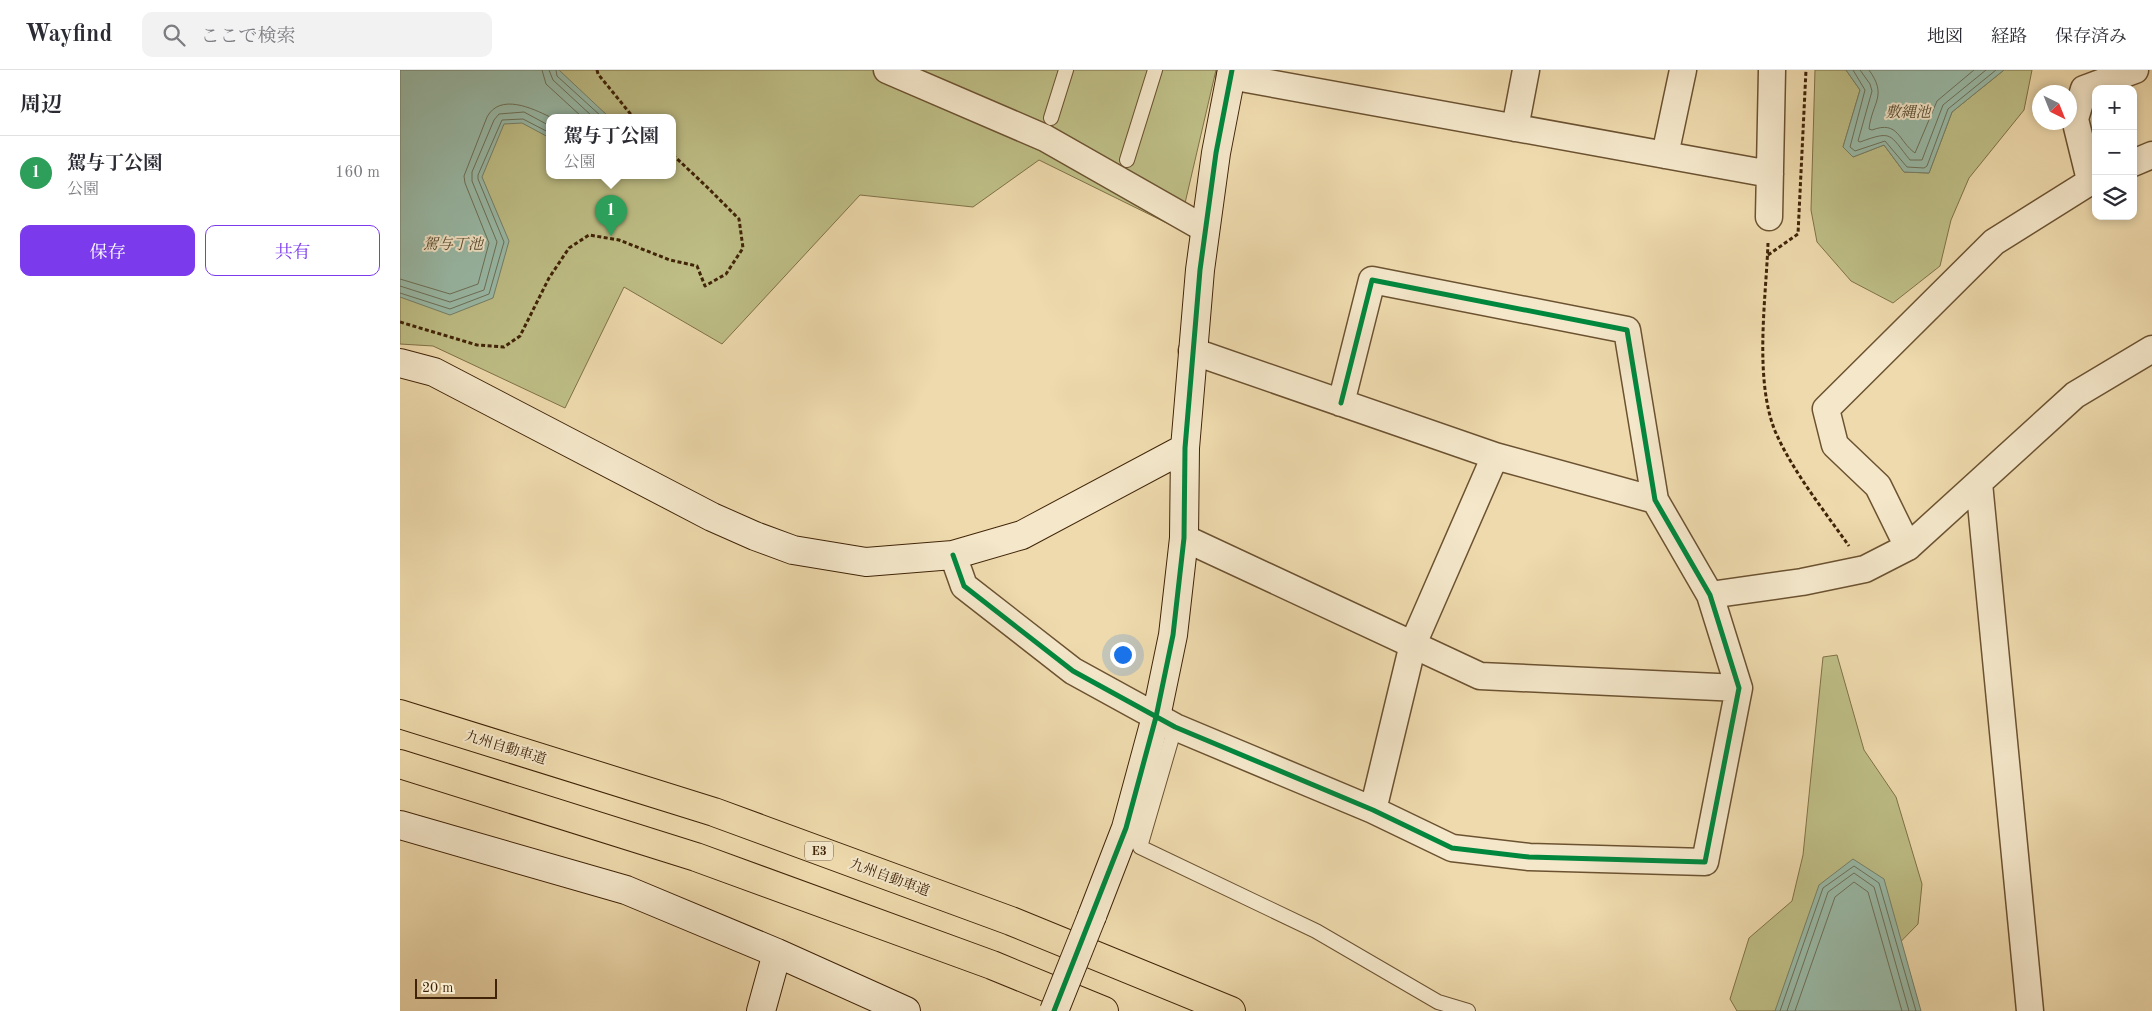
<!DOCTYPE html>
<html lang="ja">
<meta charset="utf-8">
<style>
:root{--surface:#fff;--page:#f2f2f3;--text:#2b2b33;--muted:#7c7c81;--line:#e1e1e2;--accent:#7c3aed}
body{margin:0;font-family:"Old Standard TT","Noto Serif JP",serif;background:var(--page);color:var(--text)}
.controls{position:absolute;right:15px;top:15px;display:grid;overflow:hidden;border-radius:10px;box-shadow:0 2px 8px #0003}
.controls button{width:45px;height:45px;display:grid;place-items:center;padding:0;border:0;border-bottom:1px solid var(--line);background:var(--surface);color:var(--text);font:25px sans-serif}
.compass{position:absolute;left:1632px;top:15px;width:45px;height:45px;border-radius:50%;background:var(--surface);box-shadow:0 2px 8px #0003;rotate:137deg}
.scale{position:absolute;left:15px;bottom:12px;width:82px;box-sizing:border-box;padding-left:5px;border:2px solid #412408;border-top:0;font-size:14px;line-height:18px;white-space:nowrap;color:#412408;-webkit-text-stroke:4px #f4e7ca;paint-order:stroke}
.you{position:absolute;left:722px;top:584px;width:18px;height:18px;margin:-12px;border:4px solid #fff;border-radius:50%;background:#1a73e8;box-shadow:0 0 0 8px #1a73e833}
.badge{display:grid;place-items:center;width:32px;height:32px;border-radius:50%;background:var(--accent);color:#fff;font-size:16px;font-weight:700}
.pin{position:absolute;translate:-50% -41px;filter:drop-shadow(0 1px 2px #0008)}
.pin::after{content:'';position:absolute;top:26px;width:18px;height:15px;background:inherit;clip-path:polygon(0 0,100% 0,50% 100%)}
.popup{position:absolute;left:146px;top:44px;width:130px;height:65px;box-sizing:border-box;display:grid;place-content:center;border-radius:10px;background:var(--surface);filter:drop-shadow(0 1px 4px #0005);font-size:16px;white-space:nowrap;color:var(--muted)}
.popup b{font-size:19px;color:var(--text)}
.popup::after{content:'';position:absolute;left:50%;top:100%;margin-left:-10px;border:10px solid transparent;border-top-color:var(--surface)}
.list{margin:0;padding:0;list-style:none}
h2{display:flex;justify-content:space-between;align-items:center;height:65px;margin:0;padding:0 20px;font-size:21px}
h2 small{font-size:16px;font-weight:400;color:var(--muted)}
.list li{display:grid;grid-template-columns:32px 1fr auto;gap:15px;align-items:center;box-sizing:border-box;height:75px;padding:0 20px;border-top:1px solid var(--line)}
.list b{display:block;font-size:19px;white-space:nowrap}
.list p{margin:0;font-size:16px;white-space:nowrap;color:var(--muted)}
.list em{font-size:16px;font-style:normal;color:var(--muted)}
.actions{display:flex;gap:10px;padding:15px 20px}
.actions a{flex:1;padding:11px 0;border:1px solid var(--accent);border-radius:10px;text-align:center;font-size:18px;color:var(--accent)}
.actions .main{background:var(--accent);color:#fff}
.icon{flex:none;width:28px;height:28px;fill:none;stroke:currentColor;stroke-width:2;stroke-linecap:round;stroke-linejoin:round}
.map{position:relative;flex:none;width:1752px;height:941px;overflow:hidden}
header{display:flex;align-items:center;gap:30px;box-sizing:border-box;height:70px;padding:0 25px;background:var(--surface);border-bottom:1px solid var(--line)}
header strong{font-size:24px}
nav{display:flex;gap:28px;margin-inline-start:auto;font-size:18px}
.search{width:350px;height:45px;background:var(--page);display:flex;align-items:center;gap:12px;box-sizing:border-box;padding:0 18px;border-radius:10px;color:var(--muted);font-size:19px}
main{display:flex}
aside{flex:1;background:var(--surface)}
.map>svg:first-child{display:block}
.green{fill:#bebe86;stroke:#807147;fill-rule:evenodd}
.water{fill:#99bba9;stroke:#767f69}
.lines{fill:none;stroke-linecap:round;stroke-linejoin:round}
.shore{stroke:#6d7058;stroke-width:1}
.lane-casing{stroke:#6c5231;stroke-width:16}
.street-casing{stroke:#6c5231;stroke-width:29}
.secondary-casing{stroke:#412408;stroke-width:30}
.highway-casing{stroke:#412408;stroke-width:30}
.path{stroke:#412408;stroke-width:3;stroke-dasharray:4 2.5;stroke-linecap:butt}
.lane{stroke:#f4e7ca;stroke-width:14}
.street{stroke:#f4e7ca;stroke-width:26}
.secondary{stroke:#f4e7ca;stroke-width:28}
.highway{stroke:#eedaad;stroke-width:28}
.secondary-bridge-casing{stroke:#412408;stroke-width:30;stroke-linecap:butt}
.secondary-bridge{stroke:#f4e7ca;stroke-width:28}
.cycleway-casing{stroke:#f4e7ca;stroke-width:8}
.cycleway{stroke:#00873e;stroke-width:5}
.labels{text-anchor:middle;stroke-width:4;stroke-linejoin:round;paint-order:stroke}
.shield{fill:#f4e7ca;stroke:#775e42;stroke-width:1}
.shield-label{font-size:12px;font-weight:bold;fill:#412408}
.street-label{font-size:14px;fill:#412408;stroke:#f4e7ca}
.water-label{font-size:15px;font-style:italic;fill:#574a30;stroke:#f4e7ca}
</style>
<header>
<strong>Wayfind</strong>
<div class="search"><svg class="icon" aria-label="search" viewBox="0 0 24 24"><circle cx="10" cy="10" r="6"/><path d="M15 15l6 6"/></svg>ここで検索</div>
<nav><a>地図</a><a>経路</a><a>保存済み</a></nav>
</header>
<main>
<aside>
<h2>周辺<small></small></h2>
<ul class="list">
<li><span class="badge" style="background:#2e9e5b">1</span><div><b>駕与丁公園</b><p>公園</p></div><em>160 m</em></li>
</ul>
<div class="actions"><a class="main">保存</a><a>共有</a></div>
</aside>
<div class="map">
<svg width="1752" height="941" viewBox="0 0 1752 941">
<rect width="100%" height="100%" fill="#eedaad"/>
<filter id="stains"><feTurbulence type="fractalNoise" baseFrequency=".004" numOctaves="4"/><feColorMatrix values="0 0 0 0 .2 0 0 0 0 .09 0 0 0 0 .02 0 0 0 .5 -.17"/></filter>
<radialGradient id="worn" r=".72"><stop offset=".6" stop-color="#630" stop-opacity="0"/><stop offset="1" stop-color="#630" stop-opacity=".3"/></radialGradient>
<path class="green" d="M0 0H816L779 159 639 90 573 137 460 125 322 274 224 217 165 338 33 276 0 274ZM150 47H272V105H150Z
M1415 0H1446L1460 20 1443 77 1453 87 1484 75 1504 102 1529 103 1552 42 1604 0H1632L1624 40 1569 108 1551 150 1540 196 1493 233 1451 211 1417 172 1411 140Z
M1437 585 1464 680 1496 727 1522 814 1518 854 1433 941H1337L1330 929 1349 868 1392 831 1403 785 1423 587Z"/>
<path class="water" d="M0 0H159L209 47H150V68L122 53 104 54 82 107 109 171 93 228 50 245 0 227Z
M1446 0H1604L1552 42 1529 103 1504 102 1484 75 1453 87 1443 77 1460 20Z
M1453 789 1484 809 1521 941H1375L1419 815Z"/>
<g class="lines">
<path class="shore" d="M142 0 146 14 182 47
M149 0 153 10 193 47
M156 0 157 6 202 47
M1453 0 1465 20 1450 77 1455 81 1485 71 1507 97 1524 98 1527 96 1548 39 1596 0
M1460 0 1470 14 1472 21 1458 71 1460 72C1493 60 1489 64 1510 90H1522L1543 35 1586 0
M1469 0C1488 26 1472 32 1469 59L1472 60C1499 50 1498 71 1515 83L1537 31 1574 0
M0 209 50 224 78 214 89 173 65 113 64 106 87 47C100 23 132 38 150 47
M0 216 50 232 84 220 97 172 72 111V102L94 50 99 44 124 42 150 56
M0 223 50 239 89 224 104 172 78 109V105L102 50 123 49 150 63
M1380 941 1423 818 1454 796 1479 813 1516 941
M1387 941 1428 822 1454 803 1474 817 1509 941
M1395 941 1435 827 1454 812 1468 822 1502 941"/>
<g class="lane-casing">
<path id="lane" d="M651 48 666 0
M727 90 755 0
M775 657 740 777 916 861 1038 932 1068 941"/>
</g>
<g class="street-casing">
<path id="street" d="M487 0 645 68 805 159
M830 6 1370 104
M1115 58 1126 0
M1265 85 1283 0
M1733 93 1752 85
M1690 110 1675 49 1684 19 1735 0
M1369 147 1372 0
M792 281 1095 386 1255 430
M1579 413 1630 941
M784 468 1080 606 1339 618
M1508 477 1478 416 1435 375 1426 339 1594 172 1696 108
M553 485 564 516 673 601 775 657 973 740 1052 778 1129 787 1305 792 1339 618 1310 525 1255 430 1227 260 972 210 941 333
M1310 525 1402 512 1465 499 1508 477 1675 325 1752 279
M973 740 1013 574 1095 386"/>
</g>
<g class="secondary-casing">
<path id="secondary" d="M0 293 34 302 312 447 355 466 393 480 466 492 553 485 622 465 785 378
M0 755 226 820 377 883 506 941
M692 846 726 758 756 647 773 565 784 468 785 378 800 200 816 83 832 0
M361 941 377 883"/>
</g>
<g class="highway-casing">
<path id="highway" d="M0 644 314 742 611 851 831 941
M0 694 296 787 592 895 704 941"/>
</g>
<path class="path" d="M197 0 198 4 233 47
M1368 173C1366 229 1354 308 1375 361 1393 402 1423 439 1449 476
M1368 185 1398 164 1406 0
M0 252 77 275 104 277 120 266 149 208 169 178 189 165 219 170 270 190 297 196 305 216 326 204 343 178 339 149 308 118 272 84"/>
<use href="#lane" class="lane"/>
<use href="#street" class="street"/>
<use href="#secondary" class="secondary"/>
<use href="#highway" class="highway"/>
<g class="secondary-bridge-casing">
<path id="secondary-bridge" d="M654 941 692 846"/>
</g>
<use href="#secondary-bridge" class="secondary-bridge"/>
<g class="cycleway-casing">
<path id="cycleway" d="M553 485 564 516 673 601 775 657 973 740 1052 778 1129 787 1305 792 1339 618 1310 525 1255 430 1227 260 972 210 941 333
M654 941 726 758 756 647 773 565 784 468 785 378 800 200 816 83 832 0"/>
</g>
<use href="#cycleway" class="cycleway"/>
</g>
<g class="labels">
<rect class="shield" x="405" y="771.5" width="28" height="19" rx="4"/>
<g class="shield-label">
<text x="419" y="785">E3</text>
</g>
<g class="street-label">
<text transform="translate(106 677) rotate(17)" y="5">九州自動車道</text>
<text transform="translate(490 807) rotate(20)" y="5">九州自動車道</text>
</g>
<g class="water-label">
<text x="1508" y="47">敷縄池</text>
<text x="53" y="179">駕与丁池</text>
</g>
</g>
<rect width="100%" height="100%" filter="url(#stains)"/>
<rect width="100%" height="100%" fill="url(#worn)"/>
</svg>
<div class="controls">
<button>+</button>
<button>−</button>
<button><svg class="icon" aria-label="layers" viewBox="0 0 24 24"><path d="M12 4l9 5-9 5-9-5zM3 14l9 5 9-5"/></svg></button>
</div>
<svg class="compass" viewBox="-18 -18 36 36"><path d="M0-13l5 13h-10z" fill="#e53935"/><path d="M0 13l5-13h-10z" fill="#7c7c81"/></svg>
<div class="scale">20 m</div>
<div class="you"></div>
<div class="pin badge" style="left:211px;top:166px;background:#2e9e5b">1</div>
<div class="popup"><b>駕与丁公園</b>公園</div>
</div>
</main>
